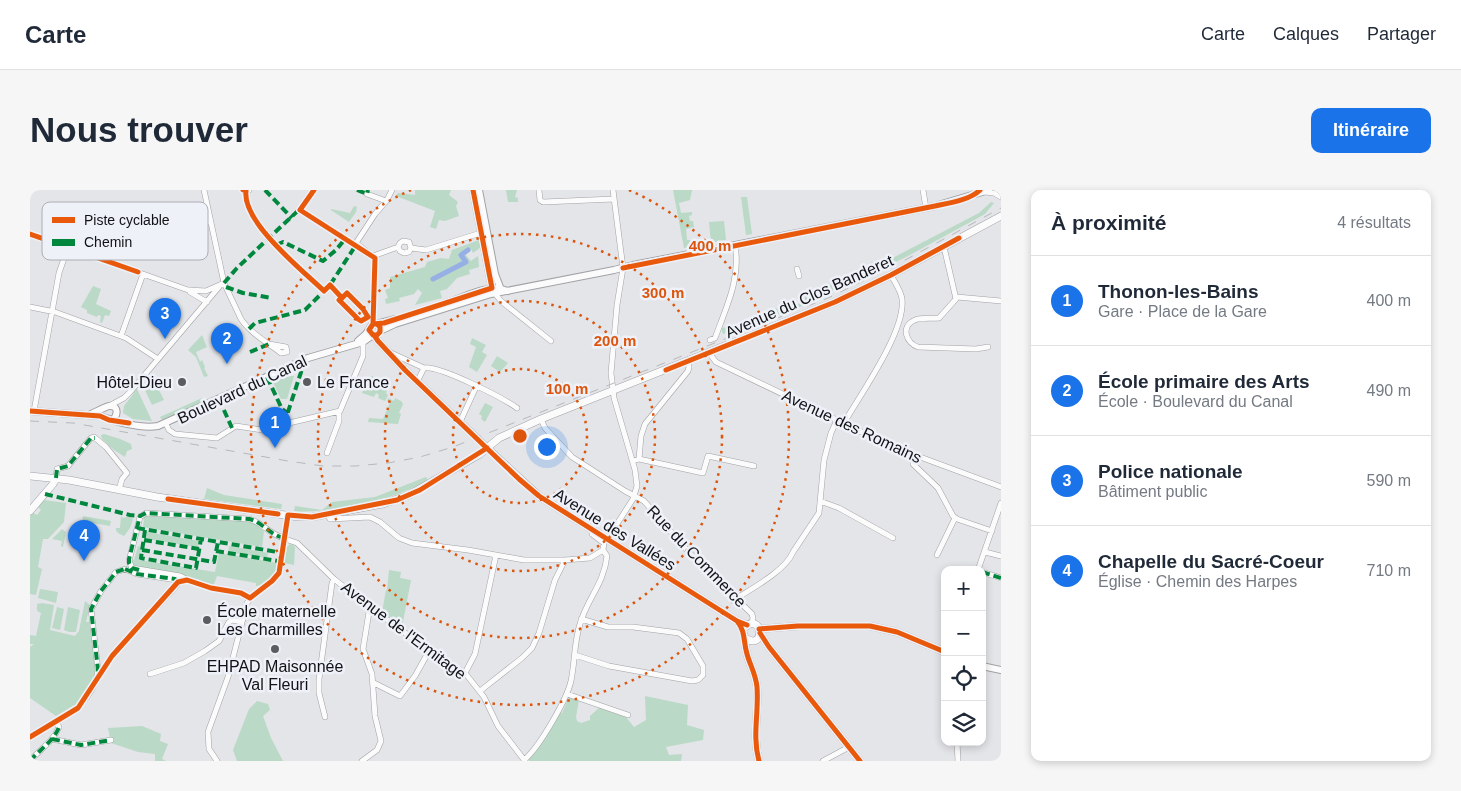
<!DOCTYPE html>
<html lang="fr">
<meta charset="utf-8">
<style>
:root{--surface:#fff;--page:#f6f6f7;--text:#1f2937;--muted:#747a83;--line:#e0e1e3;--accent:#1a73e8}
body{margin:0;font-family:Arial,sans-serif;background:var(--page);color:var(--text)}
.controls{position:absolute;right:15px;bottom:15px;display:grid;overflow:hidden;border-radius:10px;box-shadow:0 2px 8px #0003}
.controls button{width:45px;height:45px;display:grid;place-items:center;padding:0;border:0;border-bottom:1px solid var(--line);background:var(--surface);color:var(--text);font:25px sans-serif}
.you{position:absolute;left:516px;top:256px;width:18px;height:18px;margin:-12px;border:4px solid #fff;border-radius:50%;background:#1a73e8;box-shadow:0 0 0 8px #1a73e833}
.badge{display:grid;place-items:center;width:32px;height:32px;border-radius:50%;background:var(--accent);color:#fff;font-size:16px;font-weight:700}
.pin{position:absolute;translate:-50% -41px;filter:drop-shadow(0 1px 2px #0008)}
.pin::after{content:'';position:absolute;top:26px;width:18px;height:15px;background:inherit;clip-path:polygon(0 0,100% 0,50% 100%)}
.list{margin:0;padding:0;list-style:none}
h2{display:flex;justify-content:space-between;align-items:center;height:65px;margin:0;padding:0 20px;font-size:21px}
h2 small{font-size:16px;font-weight:400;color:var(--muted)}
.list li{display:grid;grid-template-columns:32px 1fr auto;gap:15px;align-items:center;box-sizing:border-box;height:90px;padding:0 20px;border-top:1px solid var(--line)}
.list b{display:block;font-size:19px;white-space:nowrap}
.list p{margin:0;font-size:16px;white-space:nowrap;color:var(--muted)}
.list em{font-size:16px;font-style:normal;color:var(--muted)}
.icon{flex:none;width:28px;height:28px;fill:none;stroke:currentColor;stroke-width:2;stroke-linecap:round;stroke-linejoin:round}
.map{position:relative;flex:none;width:971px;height:571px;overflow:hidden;border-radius:10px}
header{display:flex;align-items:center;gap:30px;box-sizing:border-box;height:70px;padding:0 25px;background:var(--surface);border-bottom:1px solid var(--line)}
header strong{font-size:24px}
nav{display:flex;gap:28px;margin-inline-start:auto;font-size:18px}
.intro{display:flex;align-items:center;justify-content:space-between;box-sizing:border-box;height:120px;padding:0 30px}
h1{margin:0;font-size:35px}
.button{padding:12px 22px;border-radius:10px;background:var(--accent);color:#fff;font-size:18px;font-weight:700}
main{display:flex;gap:30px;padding:0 30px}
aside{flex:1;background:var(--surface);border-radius:10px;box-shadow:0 2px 8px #0003}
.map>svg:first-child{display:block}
.green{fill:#bad9c6}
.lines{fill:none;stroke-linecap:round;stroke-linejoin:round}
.canal{stroke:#96afe5;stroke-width:5}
.minor-casing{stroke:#a2a2a5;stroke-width:6}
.tertiary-casing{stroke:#a2a2a5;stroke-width:8}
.secondary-casing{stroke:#a2a2a5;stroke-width:8}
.minor{stroke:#fbfbfc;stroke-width:5}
.tertiary{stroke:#fbfbfc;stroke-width:6}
.secondary{stroke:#fbfbfc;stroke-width:7}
.rail{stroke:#b8b8b9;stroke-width:1;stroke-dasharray:9 9;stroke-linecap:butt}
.quiet{stroke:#00873e;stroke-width:4;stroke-dasharray:8 4;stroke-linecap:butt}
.cycleway-casing{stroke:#eff1f9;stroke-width:8}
.cycleway{stroke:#e8590c;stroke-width:5}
.ring{fill:none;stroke:#dd550c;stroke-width:2.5;stroke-dasharray:2.5 5}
.poi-dot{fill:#5a5c5f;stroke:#eff1f9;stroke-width:2}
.labels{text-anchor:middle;stroke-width:5;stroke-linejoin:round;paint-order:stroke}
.street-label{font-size:16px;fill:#111215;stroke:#eff1f9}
.poi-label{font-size:16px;fill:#111215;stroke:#eff1f9;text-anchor:start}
.key{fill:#eff1f9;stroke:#acaeb5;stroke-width:1}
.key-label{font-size:14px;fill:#111215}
.centre{fill:#dd550c;stroke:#eff1f9;stroke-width:2.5}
.ring-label{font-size:15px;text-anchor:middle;font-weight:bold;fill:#dd550c;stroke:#eff1f9;stroke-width:5;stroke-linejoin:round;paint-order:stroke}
</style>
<header>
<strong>Carte</strong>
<nav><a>Carte</a><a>Calques</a><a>Partager</a></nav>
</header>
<div class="intro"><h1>Nous trouver</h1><a class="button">Itinéraire</a></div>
<main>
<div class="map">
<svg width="971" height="571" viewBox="0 0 971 571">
<rect width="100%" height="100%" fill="#e3e5e9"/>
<path class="green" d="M385 0H421L419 5 428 12 426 16 429 26 415 31 409 30 406 39 400 37 405 21 366 6 368 3 385 5Z
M476 0H487L485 7 488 8V12H478Z
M643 0H662L660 10 649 13 651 23 662 22V25L659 26 660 31H663L664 37 656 39 657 50H661L662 53H666V56L654 58Z
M711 7H717L722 44 716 45Z
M961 12 964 13 955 24 878 66 834 87 795 103 766 119 729 130 693 144 691 138 707 136 744 119 767 115 775 109V103H788L805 92 838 75 842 72 851 74 949 23Z
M324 16 327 17 326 22 319 32 301 20V19L320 23Z
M694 31 696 50 681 53 679 32Z
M449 50 451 57 443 63 441 59 435 64 441 71 448 66 449 77 439 80 440 84 427 88 417 99 410 101 412 108 385 115 392 103 388 99 384 104 369 108 370 111 356 114 355 109 358 108 355 100 360 98V87L395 77 397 72 411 68 419 69 422 60Z
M63 96 71 99 66 114 81 121 79 126 75 125 72 133 70 132 71 126 68 125 67 127 57 123V120L51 117Z
M172 145 177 157 166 162 170 172 172 170 175 177 174 178 178 186 174 187 166 167 158 160Z
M442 148 456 155 452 162 457 165 447 182 439 177 446 157 440 154Z
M467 166 478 173 470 182 461 176Z
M257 186H264L257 209H251L243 192Z
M342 186 355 195 354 198 357 200 356 203 358 205 355 211 348 208 349 205 346 203 344 207 332 203 336 191 339 192Z
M125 192 134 210 122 215 114 198Z
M107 199 121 229 122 231 103 229 93 223 94 216Z
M172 208 174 212 132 230 130 227Z
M358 208 364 211 365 208 371 211 373 214 369 223 371 224 368 234 338 232 339 228 353 229 360 213 357 211Z
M455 213 463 217 455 232 451 229 452 226 449 224Z
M74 244 90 249 101 254 102 259 97 261 95 267 84 260 72 249 71 245Z
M396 287 397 288V291C372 305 347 311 319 316 300 319 283 323 264 321L265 316 292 320 302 312 345 307Z
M177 298 194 305 252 314 251 319 174 309Z
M14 310 36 313 34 332 18 349H13L8 377 12 379 6 405 0 404V326L3 323 7 325 11 320 8 317Z
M53 326 81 331 80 336 52 331Z
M91 326 93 328 100 326 103 329 100 338 94 346 88 343 86 340V338H90Z
M116 326 212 331 225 333 234 341 232 357 113 337 114 329 112 328Z
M32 339 36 342 33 357 31 356 32 351 22 349Z
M117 342 169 351 168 357 116 349Z
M260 354 265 356 264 375 254 373 256 358Z
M108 356 111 357 109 370 185 382 189 363 248 373C246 384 238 395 226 396V393L187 386 183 397 102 376 101 369 104 370Z
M199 356 238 363 237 368 198 362Z
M359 380 371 382 370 388 381 390 372 437 352 422 356 400H357Z
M10 399 28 402 26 413 8 408Z
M55 411 60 415 56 432H59L66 477 64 486 53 508 46 514 26 526 0 508V457L4 454H0V445L6 446 11 423 7 421V414L12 413 24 415 20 440 45 446 49 441Z
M27 417 34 419 30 440 22 438Z
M38 417 50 420 46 442H39L34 440Z
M615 506 658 515 657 535 674 540 673 550 636 557 639 565 652 564 651 571H499V568L529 522 532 523 539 507 549 510 546 527 547 531 551 533 560 530V526L570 517 595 526 604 537 616 530Z
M227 511 238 514 240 520 233 526 241 548 253 571H207L203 560 219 519Z
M112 536 131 544 130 551 138 554 132 569 136 571H125V564L108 562 81 553 78 538Z"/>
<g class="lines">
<path class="canal" d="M403 89 436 72 431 65 438 60"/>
<g class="minor-casing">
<path id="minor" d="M174 0 194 93 211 129C220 143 238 153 251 163L257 162 256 157 239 154
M213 0H219
M509 0 510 10 513 12 584 9
M893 0 896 18
M955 2 964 3 971 7
M337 4 356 11
M100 16 180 32
M0 44 158 100 176 101 194 93
M914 57 926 109 909 128C902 129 892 127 885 130 870 136 876 153 888 157L946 159 958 157
M381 58 396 60 454 42
M343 66 368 57 370 53 373 51 379 52 381 58 379 62 374 63 370 61 368 57
M767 79 769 86
M463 101 471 111 521 151
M160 102 177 112
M927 107 971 111
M0 117 25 122 96 148 128 169
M343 134 345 68 326 53 345 24 357 10 362 0
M91 146 113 84
M680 150 685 148C696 118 711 88 705 55
M359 162 394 178C409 175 473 208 487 218
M679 163 686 172 863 257 971 297
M387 192 394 178
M79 216 94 208 101 201 189 97
M4 221 29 83 38 57
M511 229 515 238 542 267 595 301 614 311 664 368 722 424 723 428 722 434
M430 232 446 197
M814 233C830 205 876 141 872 109 871 101 865 93 861 85
M136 234 139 240 145 244 187 248 206 236 245 242 250 241 259 233 310 221 333 166V152
M297 263 309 231V222
M884 266 883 274 908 298 923 326 927 329 962 341
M609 269 673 283 678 266 724 276
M606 270 609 269 611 246 615 234 658 181 659 177 658 172
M26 288 27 279 38 276 61 248 64 247 76 257 97 283 92 289 89 300
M790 311 809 318 863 348
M297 324 300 329 340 327 350 332 369 348 382 353 438 360 494 370H535L560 368 573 360
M562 339V344L574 353 573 360
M578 348 603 309 607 296 605 280 584 208 581 183 587 115 593 78 583 0
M255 349 267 353 304 389 341 418 404 464 435 483 454 507 468 536 495 571
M955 362 971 366
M907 365 925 328
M948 380 971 313
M952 382 971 388
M220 408 213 404 181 398 162 392 150 386 102 378 99 371 110 327 116 323 219 329C233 332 240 346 255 348
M707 408C723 398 756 380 763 362L789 323 794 270 801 243 807 230
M545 465 579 476 662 491 668 490 673 485V476L657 449 649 443 603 437H578L551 429
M435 483 445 464 466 365
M120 484 154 473 175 461 189 451 199 432 202 430 212 432
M344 493 370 506 385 486 399 461
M450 501 492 468 502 458 509 443 525 390 535 370
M537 504 598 525
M295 527 289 503V489L302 393 304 389
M0 547C27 531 64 516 68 480L61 419 71 401 86 382 95 379 107 384 147 390 148 394 82 466 66 490
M22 549 51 555 81 550
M927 552 928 571
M494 570C509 558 537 509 541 491 545 472 544 452 550 434 557 409 574 394 577 366L573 360
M0 571C9 560 24 551 29 537L26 532
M187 571 179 559 178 542 198 487 217 413C225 400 241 396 249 383L258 325
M332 571 347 560 351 551 345 526 342 484 333 459 339 422 341 418
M793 571 819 557"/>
</g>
<g class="tertiary-casing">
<path id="tertiary" d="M443 0 462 98
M449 0 465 84 470 97
M416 113C436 107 458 93 478 101
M350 141 365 134 461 104 584 80 603 75 905 16 959 0
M344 145 348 151 375 180 457 258
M328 151 336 144 342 135 366 129
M0 221 70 226C87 232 110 239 128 236L278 168 333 152 343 145
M61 224C66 222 76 216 80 216 90 216 87 227 82 230
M729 439 768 436H840L867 442 915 462
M952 476 971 480"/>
</g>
<g class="secondary-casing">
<path id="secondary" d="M457 258 509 306 707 431 717 435
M0 286 39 290 127 307 269 327H282L353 314 379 305 450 264 469 248 511 229 805 112 861 85 971 26
M0 321 23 294 26 288
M707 431C717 443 713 451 717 464 720 476 726 485 727 497 729 522 722 546 729 571
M714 438C732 420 737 462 715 448
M730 443 739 457 830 571"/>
</g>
<use href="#minor" class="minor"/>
<use href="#tertiary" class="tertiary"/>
<use href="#secondary" class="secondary"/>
<path class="rail" d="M0 231 43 233 258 271 293 276H325L358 273 390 267 423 257 798 108 866 75 971 18"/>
<path class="quiet" d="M235 0 262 28
M327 0 337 4 338 0
M246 55 253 52 293 71 306 60 315 49
M194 93 207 78 273 16
M196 97 213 103 242 108
M219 139 225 133 275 120 300 95 326 55
M220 162 239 154
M237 187 252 219 257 223
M189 209 202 238
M258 234 256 228 275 170
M26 288 27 279 38 276 61 248H65
M15 304 100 325 110 326 116 323 219 329C233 332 240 346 255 348
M107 338 253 363
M115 340 111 368 166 378 171 349
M114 350 169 359
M112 360 184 372 188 352
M186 361 248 371
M95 379 107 384 145 389 148 392 82 466 66 490 68 480 61 419 71 401 86 382Z
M109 380 102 378 99 373V369L110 326
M952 382 971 388
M22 549 51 555 81 550
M0 571C9 560 24 551 29 537L26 532"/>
<g class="cycleway-casing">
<path id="cycleway" d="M213 0 216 1C212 32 272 80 294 101L300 95 312 108 309 110 328 129 331 131 338 127 333 119 317 103 312 108
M284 0 270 20 345 68 343 134
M0 44 108 82
M593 78 905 16C919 13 940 10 950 0
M347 134 350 137V142L347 145H343L339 140 343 134 354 133 462 98 443 0
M344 145 348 151 375 180 489 289 509 306 707 431 717 435
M636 180 805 112 861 85 929 48
M0 221 70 226 79 230 99 233
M138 309 248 324
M707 431C716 442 713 451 717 464 720 475 726 485 727 497 729 522 722 546 729 571
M729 439 768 436H840L867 442 915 462
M730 443 739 457 830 571
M0 547 48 518 82 466 148 392 157 390 181 398 211 403 220 408 242 391 249 383 258 325 282 327 367 310 390 300 457 258"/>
</g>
<use href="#cycleway" class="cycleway"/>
</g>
<g class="ring">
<circle cx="490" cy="246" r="67"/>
<circle cx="490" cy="246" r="135"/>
<circle cx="490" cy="246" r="202"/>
<path d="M599 0A269 269 0 1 1 381 0"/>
</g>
<g class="poi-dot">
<circle cx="152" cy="192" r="5"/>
<circle cx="277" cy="192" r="5"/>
<circle cx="177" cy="430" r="5"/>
<circle cx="245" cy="459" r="5"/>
</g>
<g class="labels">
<g class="street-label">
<text transform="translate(779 106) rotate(-24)" y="6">Avenue du Clos Banderet</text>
<text transform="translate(212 199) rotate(-25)" y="6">Boulevard du Canal</text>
<text transform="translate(822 236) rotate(25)" y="6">Avenue des Romains</text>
<text transform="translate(585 339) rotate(32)" y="6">Avenue des Vallées</text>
<text transform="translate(667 366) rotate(46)" y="6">Rue du Commerce</text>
<text transform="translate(374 440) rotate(37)" y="6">Avenue de l'Ermitage</text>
</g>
<g class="poi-label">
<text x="142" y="198" text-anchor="end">Hôtel-Dieu</text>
<text x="287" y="198">Le France</text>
<text x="187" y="427">École maternelle<tspan x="187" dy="18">Les Charmilles</tspan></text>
<text x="245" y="482" text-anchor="middle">EHPAD Maisonnée<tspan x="245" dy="18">Val Fleuri</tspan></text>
</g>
</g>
<rect x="12" y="12" width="166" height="58" rx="8" class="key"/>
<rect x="22" y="27" width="23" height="6" fill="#e8590c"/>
<rect x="22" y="49" width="23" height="7" fill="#00873e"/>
<g class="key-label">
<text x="54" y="35">Piste cyclable</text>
<text x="54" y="57">Chemin</text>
</g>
<circle cx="490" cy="246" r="8" class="centre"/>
<g class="ring-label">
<text x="680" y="61">400 m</text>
<text x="633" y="108">300 m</text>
<text x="585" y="156">200 m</text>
<text x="537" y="204">100 m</text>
</g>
</svg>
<div class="controls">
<button>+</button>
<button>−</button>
<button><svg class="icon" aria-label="locate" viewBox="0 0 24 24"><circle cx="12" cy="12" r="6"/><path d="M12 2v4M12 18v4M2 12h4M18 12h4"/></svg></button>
<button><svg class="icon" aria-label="layers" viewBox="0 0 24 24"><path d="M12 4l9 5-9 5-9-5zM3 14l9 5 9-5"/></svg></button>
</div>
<div class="you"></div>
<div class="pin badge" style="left:245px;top:258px">1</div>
<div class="pin badge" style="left:197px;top:174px">2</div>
<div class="pin badge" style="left:135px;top:149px">3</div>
<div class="pin badge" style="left:54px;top:371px">4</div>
</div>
<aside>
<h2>À proximité<small>4 résultats</small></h2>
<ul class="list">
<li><span class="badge">1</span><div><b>Thonon-les-Bains</b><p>Gare · Place de la Gare</p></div><em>400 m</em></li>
<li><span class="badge">2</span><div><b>École primaire des Arts</b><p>École · Boulevard du Canal</p></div><em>490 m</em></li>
<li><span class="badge">3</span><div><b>Police nationale</b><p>Bâtiment public</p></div><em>590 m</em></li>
<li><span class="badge">4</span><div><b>Chapelle du Sacré-Coeur</b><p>Église · Chemin des Harpes</p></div><em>710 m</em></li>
</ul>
</aside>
</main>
